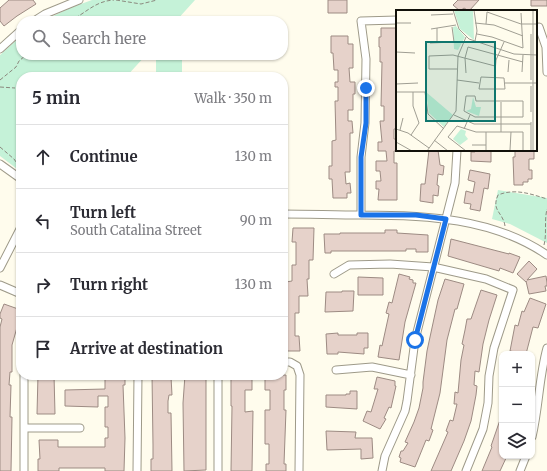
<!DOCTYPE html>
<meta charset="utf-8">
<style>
:root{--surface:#fff;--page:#f7f7f7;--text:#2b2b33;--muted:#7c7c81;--line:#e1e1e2}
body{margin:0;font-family:Merriweather,serif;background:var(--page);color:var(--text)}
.controls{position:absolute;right:12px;bottom:12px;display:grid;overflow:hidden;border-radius:8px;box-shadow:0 1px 3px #0004}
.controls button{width:36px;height:36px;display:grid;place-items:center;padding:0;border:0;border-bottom:1px solid var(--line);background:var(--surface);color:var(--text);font:20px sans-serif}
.stop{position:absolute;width:12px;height:12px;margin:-9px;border:3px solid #1a73e8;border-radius:50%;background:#fff}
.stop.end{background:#1a73e8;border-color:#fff;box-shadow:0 1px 4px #0008}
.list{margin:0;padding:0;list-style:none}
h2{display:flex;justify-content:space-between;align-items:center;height:52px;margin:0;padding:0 16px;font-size:17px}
h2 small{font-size:13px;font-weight:400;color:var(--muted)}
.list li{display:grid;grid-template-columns:26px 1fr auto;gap:12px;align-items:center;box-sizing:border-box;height:64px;padding:0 16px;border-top:1px solid var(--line)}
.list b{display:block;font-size:15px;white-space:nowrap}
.list p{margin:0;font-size:13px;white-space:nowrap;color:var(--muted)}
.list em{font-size:13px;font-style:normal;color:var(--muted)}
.icon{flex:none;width:22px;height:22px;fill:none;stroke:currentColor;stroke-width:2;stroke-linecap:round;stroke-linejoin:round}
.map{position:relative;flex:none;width:547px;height:471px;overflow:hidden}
.search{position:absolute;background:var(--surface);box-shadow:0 1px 3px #0004;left:16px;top:16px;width:272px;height:44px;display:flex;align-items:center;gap:10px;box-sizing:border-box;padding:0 14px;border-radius:16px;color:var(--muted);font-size:15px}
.panel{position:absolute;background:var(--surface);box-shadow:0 1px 3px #0004;left:16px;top:72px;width:272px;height:308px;border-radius:16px}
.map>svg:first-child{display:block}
.green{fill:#c5f2d8}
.building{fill:#e6d2ca;stroke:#9d8b83}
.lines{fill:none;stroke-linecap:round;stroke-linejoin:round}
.minor-casing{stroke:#9e9a89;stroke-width:9}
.path{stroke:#8b897e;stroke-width:1;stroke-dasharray:4 2;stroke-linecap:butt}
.minor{stroke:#fff;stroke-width:7}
.route{stroke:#1a73e8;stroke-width:5}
.inset-road{fill:none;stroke:#a09e93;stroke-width:1}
.view{fill:#0f766e;fill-opacity:0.15;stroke:#0f766e;stroke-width:2}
.inset-edge{fill:none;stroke:#12110b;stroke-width:2}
</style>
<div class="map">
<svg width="547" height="471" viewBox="0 0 547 471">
<rect width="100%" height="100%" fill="#fffced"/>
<path class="green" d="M92 0H195L176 21H43L70 8Z
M21 36V55H146L126 77H21V172L0 156V55Z
M156 56H182V73H241V77H156Z
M498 190 547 198V243L510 224 492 219Z"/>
<path class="building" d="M9 0H33L36 4 17 16 4 26 0 21V8Z
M328 0H347V13H328Z
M458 0H479L469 11 464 8 460 11 453 5Z
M531 0H547V6H531Z
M381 28H397V129H394V139H397V151H394V163H397V200H378L379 189H376V181H381L380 171H376V161H387L386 151H378V142H382L380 121H384V106H381L382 62H380V47H379V37H381Z
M331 36H348V44H353V68H349L350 82H355V94H353V110H348V121H352L353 133H350V172H345L346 184 350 183 351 193H347V198H333L332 179H329V166H332V141L336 140 335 101H338V87H335V82H338V70H334L333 53H331Z
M429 150H438L440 165 444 166 443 175 438 174 437 185 439 186 438 196 433 195V203L420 201 421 184H425Z
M475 150H491V162L471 161V152H475Z
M515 150H534V159H529V170H532V179H528V182H523V185H514L513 157H515Z
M470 170 490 174 488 189 484 188 480 211 470 209 471 204 464 203 466 191 473 193 475 182 468 180Z
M293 228H314L313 260H309V279H307L308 296H299V313H295V336H299L300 351H283V300L286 299V282L292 281V265H296V242H292Z
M385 230H397V233L428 235V252H416V249H406V251H331V253H325L324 234H340V233H385Z
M451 239 509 254V253L520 257 513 273 500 268 499 271 448 256Z
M529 261 537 269 527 280 546 276 547 283V286H545L546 291 529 294 526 281V282L517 274Z
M399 274 410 277 409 279 413 280V283H416L405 322 399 360 378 357 380 345 382 346 389 314 386 313 389 302 392 303Z
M358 277 383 278V295H358Z
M445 279 464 284 457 309H455L447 340 440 393 431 429 433 430 429 441 426 440 415 467 400 462 401 458 399 457 401 451H403L408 443 405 442 414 422 419 408 423 388V382L427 351 438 300Z
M481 290 497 295 489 320 483 344 479 372 475 371 474 385 477 386 476 395 471 421 464 441 451 471H431L448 432 446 431 450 420 453 421 457 404H454L455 392 458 393 461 360 464 345 462 344 465 330 467 319H471Z
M342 291H354L353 311 325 312 326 292H342Z
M530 298 546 304 538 328 533 327 526 354 510 351 515 325 518 326 522 311 524 312Z
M4 304 21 310V318L19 325 18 324 12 345V372H10L9 385H11L10 417H12L11 471H0V327L2 319 0 318V314Z
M338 333V335H357V333H368V348H364V354L338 352V354H327L326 334Z
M38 375H54L55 414H37Z
M105 375H125V385H123L125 438 124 471H105V468H59V471H38V459H40L39 440H58V447H105V438H108V427H105V407H108V396H98V407L65 406V390L105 389Z
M152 375H168V377H171L172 395H169L168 401V413H171L172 471H151V459H153V445Z
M185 375H206V470L184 471 183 403Z
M286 375V390H284V410H286L284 464H286V471H266V464H269V444H265V410H270V390H265V376Z
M231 376H252V390H245V412L253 411 252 471H231L232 406H231Z
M377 377 395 381V386H396L391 408 389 407 384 418 386 419 380 429 363 421 367 411 371 412 378 389H374Z
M350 391H357V409L326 407V395H346V394H350Z
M501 417H502V456H507L500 471H482L492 447 491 446Z
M326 431 356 432 355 438H372L373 458 361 459V449L327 450Z"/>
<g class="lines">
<g class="minor-casing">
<path id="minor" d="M34 21 45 14 79 0
M539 27 546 47 547 72
M0 49 21 30
M0 164 21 179
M283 214C309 214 336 215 362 215 426 215 493 218 547 255
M361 215V157L365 123 366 59 361 21 397 20
M0 268 21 227
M334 274 349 265 390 264 433 267 486 279 513 290 494 348 489 376 488 403 483 429 466 471
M0 285 21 294
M283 362H290L297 366 300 375 299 471
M336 370 372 367 411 375
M24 375V471
M218 375V471
M24 428H80
M532 437C539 407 539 377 547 348
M137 471 138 375
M382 471 385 456 405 411 407 401 415 340 455 183 457 150
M520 471 526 456"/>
</g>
<path class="path" d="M116 0 141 4 157 0
M70 21C86 13 95 1 114 0
M0 80 16 67 19 61 26 55
M0 87 15 88
M0 147 14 159 21 169
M505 226C503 212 491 211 498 195 515 188 531 194 547 199
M544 245C547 234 544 221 547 209"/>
<use href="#minor" class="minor"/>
</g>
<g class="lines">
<path class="route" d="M366 88V123L361 157V215H416L446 219 415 340"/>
</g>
<g transform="translate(396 10)">
<rect width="141" height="141" fill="#fffced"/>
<path d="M58 0H77L78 30 64 19ZM60 16 69 27 62 40 58 39 57 17ZM30 82 57 105 48 117 33 103ZM77 87 80 97H85L83 106 70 101 75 99ZM65 119 70 121 69 125 72 129 64 135 57 129Z" fill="#c5f2d8"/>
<path class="inset-road" d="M57 0 63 19 73 29 118 44 141 45M78 0 81 21 79 31M137 0V141M35 5 57 4M0 13H15M79 13 98 15 127 26M90 14 91 2 125 14H141M41 18V32M35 19 60 15M81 24 96 27 127 38 125 3M135 24V70M34 33 58 32 56 17M0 42 19 43M61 59H33V46L57 45 99 56M99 62 100 50 108 32M112 62 113 50M126 62 127 45M70 63 69 48 72 37 127 52M85 67 108 68 109 79H83ZM61 70 83 73M109 73H141M0 74 22 73M0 82H29L32 104 48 119M70 86H79L80 91H127V107H79L68 101ZM105 92V122M135 102V76M58 105 78 114H135M0 119 12 123 33 138M68 119 74 105M4 120 7 108M90 122V141M15 125 23 113 17 96V82M38 130 52 141M0 132 16 141M76 135H90M114 140 115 122M31 141 60 101 62 46 70 27M70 141 52 127 61 116 80 122H127V141M135 141V112"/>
<path class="view" d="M30 32H99V111H30Z"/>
<rect width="141" height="141" class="inset-edge"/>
</g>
</svg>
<div class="controls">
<button>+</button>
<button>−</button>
<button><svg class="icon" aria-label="layers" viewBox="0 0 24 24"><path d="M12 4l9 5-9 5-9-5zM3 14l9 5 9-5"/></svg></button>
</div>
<div class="stop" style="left:415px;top:340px"></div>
<div class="stop end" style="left:366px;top:88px"></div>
<div class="search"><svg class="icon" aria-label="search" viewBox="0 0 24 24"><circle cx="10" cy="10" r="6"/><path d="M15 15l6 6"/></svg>Search here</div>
<section class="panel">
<h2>5 min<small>Walk · 350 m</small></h2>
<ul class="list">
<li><svg class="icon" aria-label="ahead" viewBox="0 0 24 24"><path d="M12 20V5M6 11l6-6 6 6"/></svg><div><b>Continue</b></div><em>130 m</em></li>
<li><svg class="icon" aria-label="left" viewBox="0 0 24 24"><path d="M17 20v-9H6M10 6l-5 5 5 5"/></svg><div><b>Turn left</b><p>South Catalina Street</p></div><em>90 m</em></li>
<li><svg class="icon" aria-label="right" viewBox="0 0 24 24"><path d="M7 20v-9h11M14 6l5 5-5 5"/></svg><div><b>Turn right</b></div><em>130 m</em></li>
<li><svg class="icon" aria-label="arrive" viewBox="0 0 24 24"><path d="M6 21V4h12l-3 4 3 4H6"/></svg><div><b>Arrive at destination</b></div></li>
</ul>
</section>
</div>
